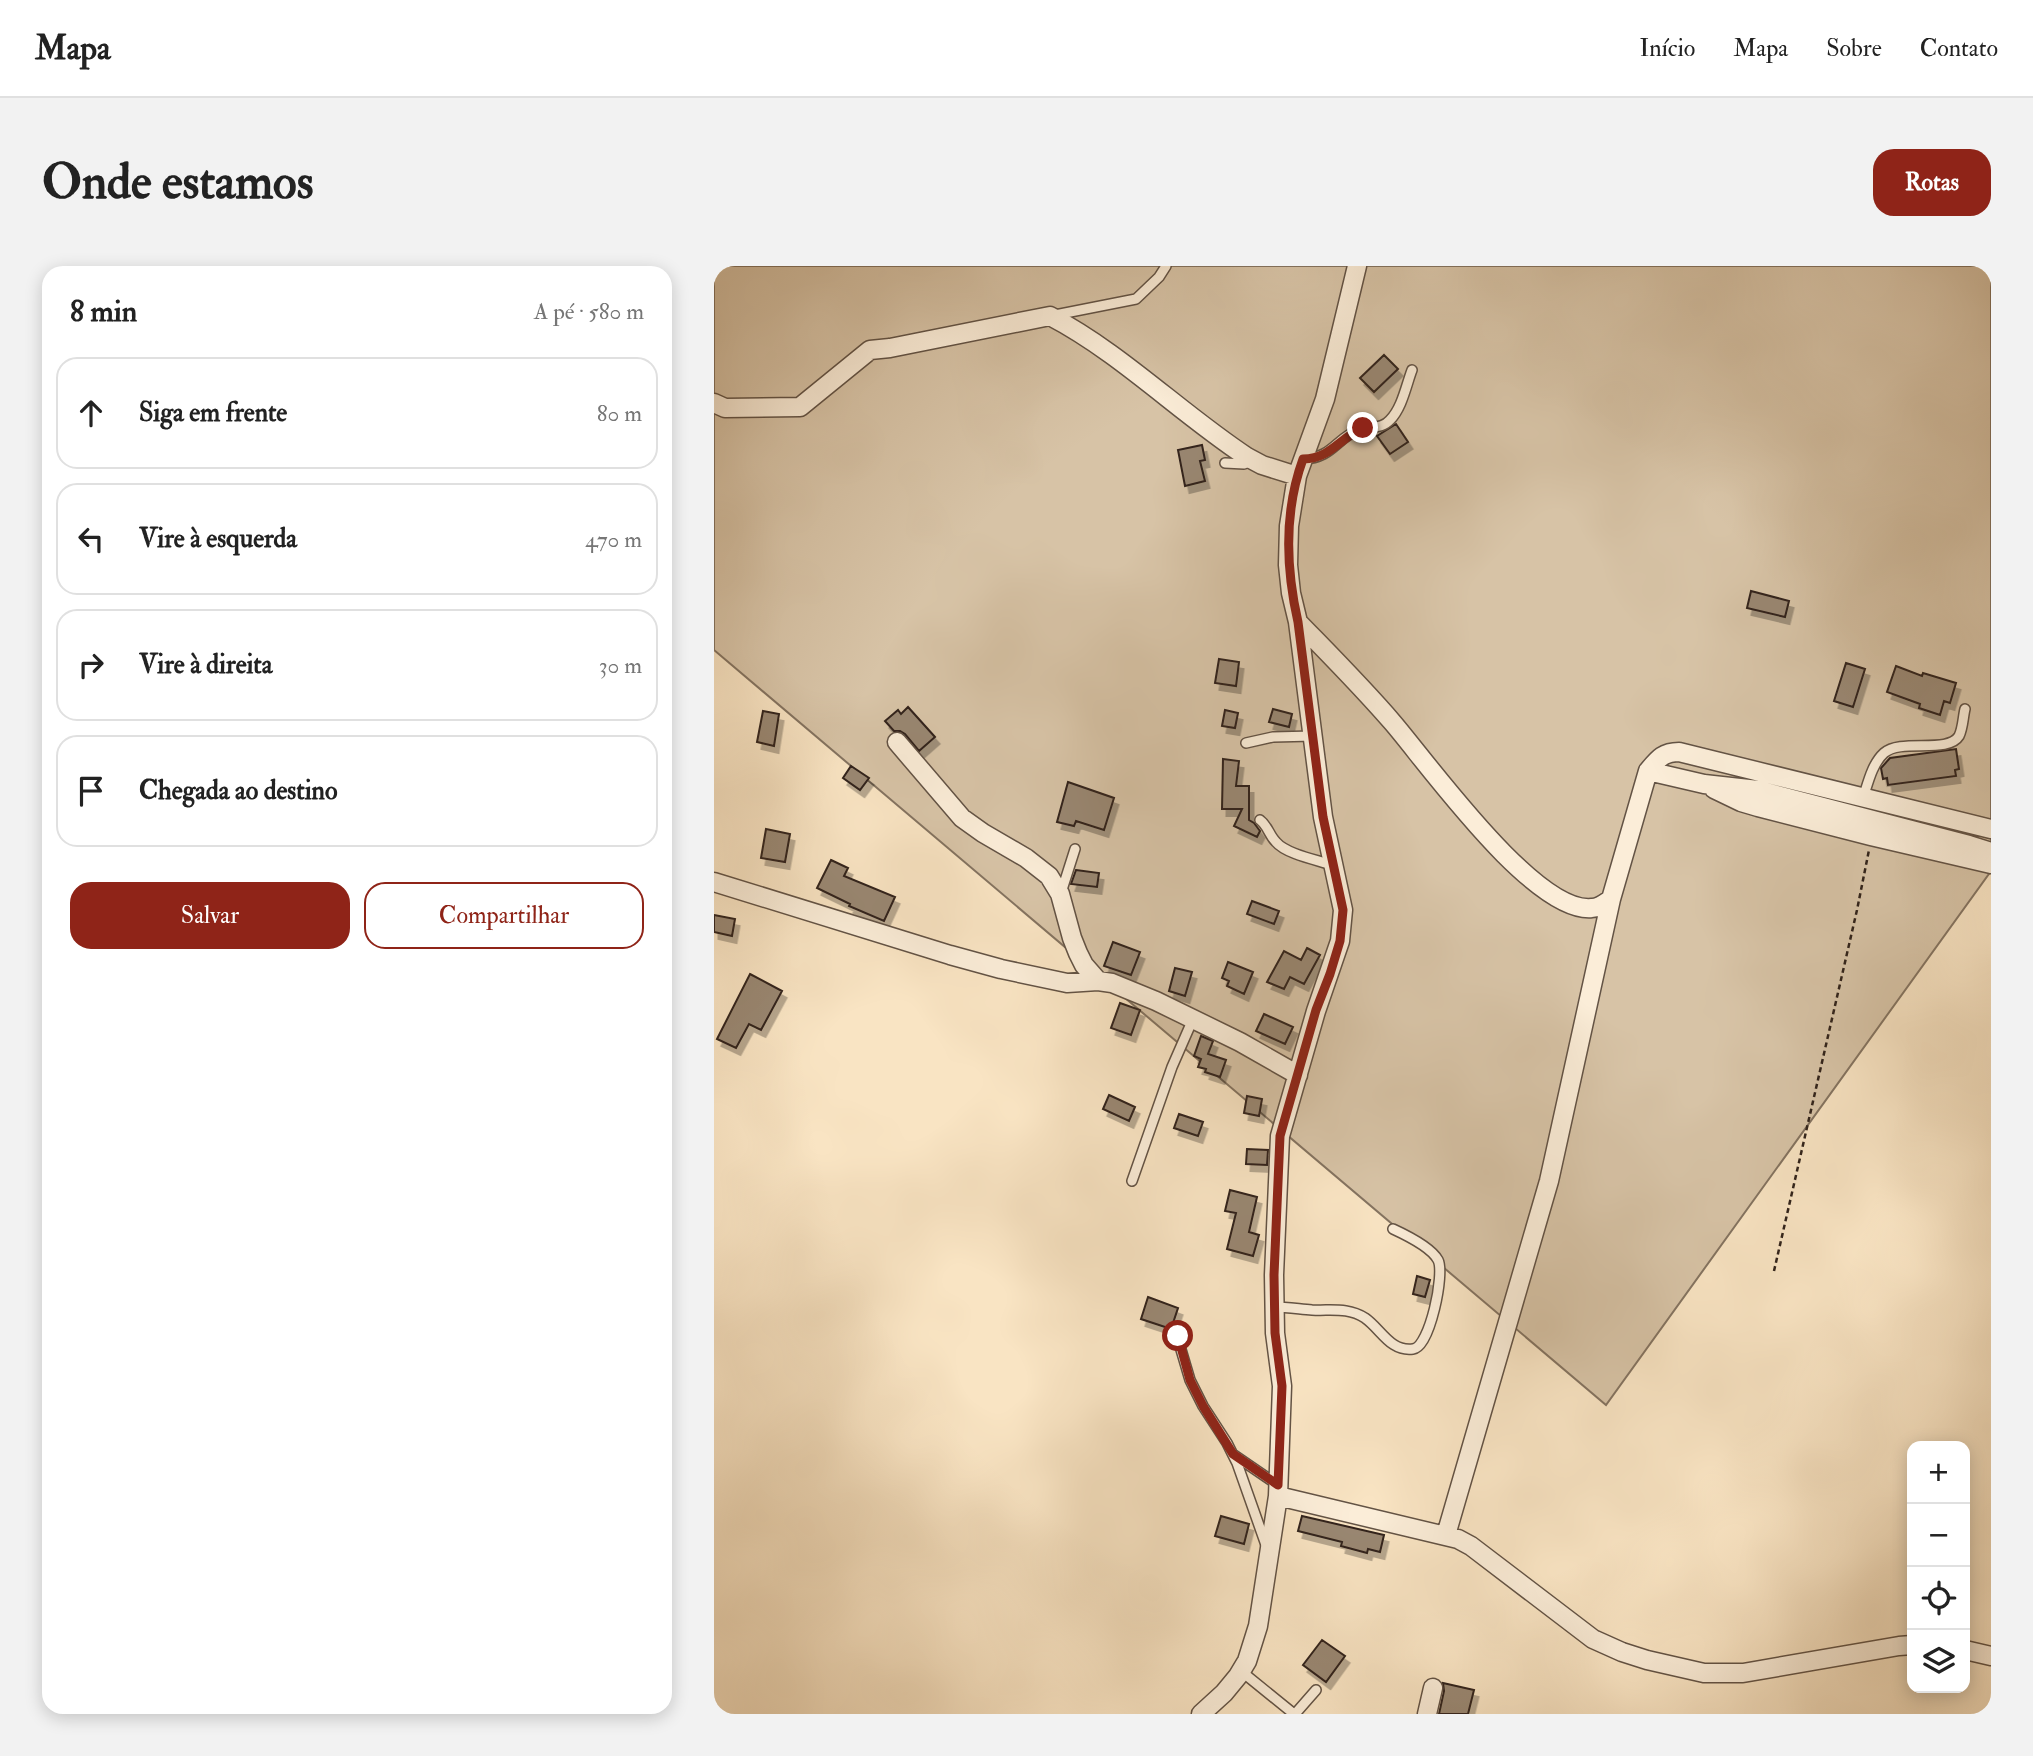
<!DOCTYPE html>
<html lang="pt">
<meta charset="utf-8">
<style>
:root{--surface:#fff;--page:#f2f2f2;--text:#222;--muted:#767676;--line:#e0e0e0;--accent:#8f2418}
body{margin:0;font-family:"IM FELL Double Pica",serif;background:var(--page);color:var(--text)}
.controls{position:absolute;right:21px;bottom:21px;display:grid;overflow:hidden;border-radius:14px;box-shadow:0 4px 18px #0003}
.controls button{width:63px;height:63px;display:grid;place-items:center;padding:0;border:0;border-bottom:2px solid var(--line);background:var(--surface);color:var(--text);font:35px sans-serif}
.stop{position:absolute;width:21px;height:21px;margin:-16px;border:5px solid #8f2418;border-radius:50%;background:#fff}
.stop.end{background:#8f2418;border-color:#fff;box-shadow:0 2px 7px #0008}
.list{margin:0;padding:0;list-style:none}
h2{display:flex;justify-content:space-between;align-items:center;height:91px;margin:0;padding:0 28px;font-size:30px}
h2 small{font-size:23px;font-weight:400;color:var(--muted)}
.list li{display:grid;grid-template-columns:46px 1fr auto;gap:21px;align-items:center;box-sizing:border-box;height:112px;margin:0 14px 14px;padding:0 14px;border:2px solid var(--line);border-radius:21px}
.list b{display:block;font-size:26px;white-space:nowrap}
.list em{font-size:23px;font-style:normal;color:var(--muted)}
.actions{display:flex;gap:14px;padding:21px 28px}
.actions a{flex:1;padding:16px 0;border:2px solid var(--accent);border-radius:21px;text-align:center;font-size:24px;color:var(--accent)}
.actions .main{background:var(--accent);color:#fff}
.icon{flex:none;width:38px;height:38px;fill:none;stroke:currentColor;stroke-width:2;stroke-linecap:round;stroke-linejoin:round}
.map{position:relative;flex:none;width:1277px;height:1448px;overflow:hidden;border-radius:21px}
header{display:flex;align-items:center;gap:42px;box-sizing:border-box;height:98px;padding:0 35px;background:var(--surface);border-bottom:2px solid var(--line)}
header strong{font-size:33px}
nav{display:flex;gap:38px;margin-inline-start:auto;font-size:24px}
.intro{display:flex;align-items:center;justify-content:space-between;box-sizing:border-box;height:168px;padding:0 42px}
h1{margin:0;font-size:49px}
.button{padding:18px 32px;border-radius:21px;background:var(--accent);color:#fff;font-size:24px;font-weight:700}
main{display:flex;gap:42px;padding:0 42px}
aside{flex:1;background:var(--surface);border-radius:21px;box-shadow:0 4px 18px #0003}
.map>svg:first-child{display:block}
.green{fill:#d7c3a6;stroke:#847360;stroke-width:2}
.building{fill:#998772;stroke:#31231b;stroke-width:2;filter:url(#shadow)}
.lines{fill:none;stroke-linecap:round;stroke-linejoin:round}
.service-casing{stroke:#635345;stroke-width:12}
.minor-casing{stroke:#635345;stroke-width:21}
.path{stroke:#31231b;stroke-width:2.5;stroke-dasharray:5 3.5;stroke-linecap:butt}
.service{stroke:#fbedd8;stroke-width:9}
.minor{stroke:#fbedd8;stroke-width:18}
.route{stroke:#8f2418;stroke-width:9}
</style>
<header>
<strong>Mapa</strong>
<nav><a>Início</a><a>Mapa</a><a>Sobre</a><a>Contato</a></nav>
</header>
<div class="intro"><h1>Onde estamos</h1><a class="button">Rotas</a></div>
<main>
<aside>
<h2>8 min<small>A pé · 580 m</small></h2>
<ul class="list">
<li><svg class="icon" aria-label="ahead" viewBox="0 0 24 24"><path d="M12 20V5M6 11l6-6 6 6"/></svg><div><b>Siga em frente</b></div><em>80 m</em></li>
<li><svg class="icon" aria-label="left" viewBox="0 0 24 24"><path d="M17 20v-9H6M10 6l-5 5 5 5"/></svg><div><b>Vire à esquerda</b></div><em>470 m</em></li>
<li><svg class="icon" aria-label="right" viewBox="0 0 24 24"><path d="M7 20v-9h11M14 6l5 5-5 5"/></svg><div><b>Vire à direita</b></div><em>30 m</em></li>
<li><svg class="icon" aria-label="arrive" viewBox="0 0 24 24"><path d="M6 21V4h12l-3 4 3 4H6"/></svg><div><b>Chegada ao destino</b></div></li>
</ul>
<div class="actions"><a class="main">Salvar</a><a>Compartilhar</a></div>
</aside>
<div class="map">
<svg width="1277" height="1448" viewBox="0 0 1277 1448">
<defs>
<filter id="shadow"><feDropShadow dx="4.5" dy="7" stdDeviation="0" flood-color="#0004"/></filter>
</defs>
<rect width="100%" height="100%" fill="#f9e4c3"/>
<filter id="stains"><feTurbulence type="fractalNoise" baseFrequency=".00286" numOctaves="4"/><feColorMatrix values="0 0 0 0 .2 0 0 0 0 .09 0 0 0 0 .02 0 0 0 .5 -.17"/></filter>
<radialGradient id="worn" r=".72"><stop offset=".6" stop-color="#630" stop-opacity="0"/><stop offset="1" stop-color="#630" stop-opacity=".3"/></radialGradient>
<path class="green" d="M0 0H1277V605L892 1139 0 384Z"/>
<path class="building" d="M670 89 684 103 660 126 646 112Z
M682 158 694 176 676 188 663 170Z
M488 179 491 194 486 195 491 215 471 220 464 184Z
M1037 325 1075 335 1071 351 1033 342Z
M505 393 525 396 522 420 501 417Z
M1132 397 1151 403 1139 441 1120 435Z
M1182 400 1208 410 1209 407 1242 417 1236 437 1230 435 1226 449 1205 442 1206 438 1173 426Z
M194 441 221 471 205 485 191 468 186 465H180L171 455 184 444 187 448Z
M559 443 578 448 575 461 555 456Z
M511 444 524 447 521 462 508 460Z
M49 445 65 448 60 480 43 476Z
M1242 483 1245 503 1241 504 1242 510 1174 519 1173 512 1169 513 1167 502 1176 492Z
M509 493 525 495 522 520H535V554L540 557 546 565 543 571 520 560 528 543H508Z
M137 500 155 512 146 524 129 512Z
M354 516 400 532 390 564 362 555 360 560 343 556Z
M52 563 76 568 71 596 47 592Z
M117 594 134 602 130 610 181 631 170 655 135 640 136 638 103 622Z
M362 604 385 607 383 621 357 618Z
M538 635 565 645 560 658 533 648Z
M0 649 21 653 18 670 0 666Z
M399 676 426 686 417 709 390 700Z
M593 682 606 689 590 718 576 711 570 723 553 716 570 685 587 694Z
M514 696 539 706 530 728 513 720 515 715 508 712Z
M461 702 478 706 471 730 455 725Z
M36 708 68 725 47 764 35 758 22 782 3 773Z
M406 737 426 744 417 769 397 762Z
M550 748 579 761 571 778 542 765Z
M487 770 499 775 494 788 512 794 506 811 491 806 492 803 484 801 487 793 480 790Z
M395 829 421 841 415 855 389 843Z
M533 830 548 833 545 850 530 847Z
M465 848 489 856 484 870 460 862Z
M533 883 554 884 553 899 532 898Z
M516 924 543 931 535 966 545 969 539 990 513 983 522 947 511 945Z
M703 1010 716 1014 711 1031 699 1028Z
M434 1031 464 1042 457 1063 427 1053Z
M507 1250 535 1258 530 1278 501 1270Z
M588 1250 670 1269 666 1286 654 1283 653 1287 627 1280 628 1276 584 1265Z
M608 1374 631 1390 612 1416 589 1399Z
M729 1417 760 1424 754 1448H725L730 1425Z"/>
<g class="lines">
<g class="service-casing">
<path id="service" d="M341 49 422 33 445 11 452 0
M589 193C619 192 622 172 646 163 657 159 667 164 676 154 688 142 692 120 698 104
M511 197 530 198 538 195
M532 477 559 471 599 470
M1149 532C1154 517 1158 498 1170 487 1187 472 1234 488 1245 470 1249 462 1249 451 1251 443
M546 554C554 560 555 569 562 576 572 588 603 594 618 599
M347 627 361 583
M418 915 458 801 479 753
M560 1041C573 1041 585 1043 598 1044 617 1045 634 1041 651 1052 667 1063 676 1086 699 1083 716 1081 731 1007 724 994 717 981 692 969 679 963
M463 1070 476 1114 489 1140 513 1177 523 1197 552 1279
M520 1189 564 1219
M527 1405 580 1448
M581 1448 602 1424"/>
</g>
<g class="minor-casing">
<path id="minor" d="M0 137 11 142 86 141 156 84 176 82 336 50C407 87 466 147 533 191L548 199 583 210
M584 356C616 389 649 422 679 457 715 499 821 648 878 642 885 642 891 637 897 633
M183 476 248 552 269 567 312 592 335 610 346 628 358 672 364 687 370 699 384 715
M934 505 990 518 1044 524 1255 579 1277 586
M1000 523 1027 536 1044 541 1157 570 1277 598
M0 616 236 689 287 703 353 717 384 715 398 717 442 735 526 776 584 809
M564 1230 744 1273 757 1280 879 1373 908 1386 933 1394 990 1407H1029L1185 1380 1198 1379
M732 1269 835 915 897 633 934 505C944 493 949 486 965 486L1277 563
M1251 1384 1277 1390
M487 1448 510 1427 524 1410 533 1395 544 1360 564 1230 568 1120 561 1067 560 1009 566 870 602 745 626 675 629 644 609 551 584 356 577 327 574 299 575 260 583 210 611 133 643 0
M713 1448 719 1422"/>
</g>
<path class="path" d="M1060 1005 1143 644 1155 584"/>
<use href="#service" class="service"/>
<use href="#minor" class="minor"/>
</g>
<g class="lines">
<path class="route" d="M464 1070 476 1114 489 1140 519 1188 564 1219 568 1120 561 1067 560 1009 566 870 602 744 616 708 626 675 629 644 609 551 584 356C572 303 570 245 589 193 618 192 625 172 649 162"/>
</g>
<rect width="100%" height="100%" filter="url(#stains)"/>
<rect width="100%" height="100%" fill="url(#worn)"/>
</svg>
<div class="controls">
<button>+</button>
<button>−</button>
<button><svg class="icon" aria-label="locate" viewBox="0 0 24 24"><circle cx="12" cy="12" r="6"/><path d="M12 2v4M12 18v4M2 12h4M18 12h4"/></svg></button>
<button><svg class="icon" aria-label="layers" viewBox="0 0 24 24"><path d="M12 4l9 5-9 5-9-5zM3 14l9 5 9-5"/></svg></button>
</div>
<div class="stop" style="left:464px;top:1070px"></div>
<div class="stop end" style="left:649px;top:162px"></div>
</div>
</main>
